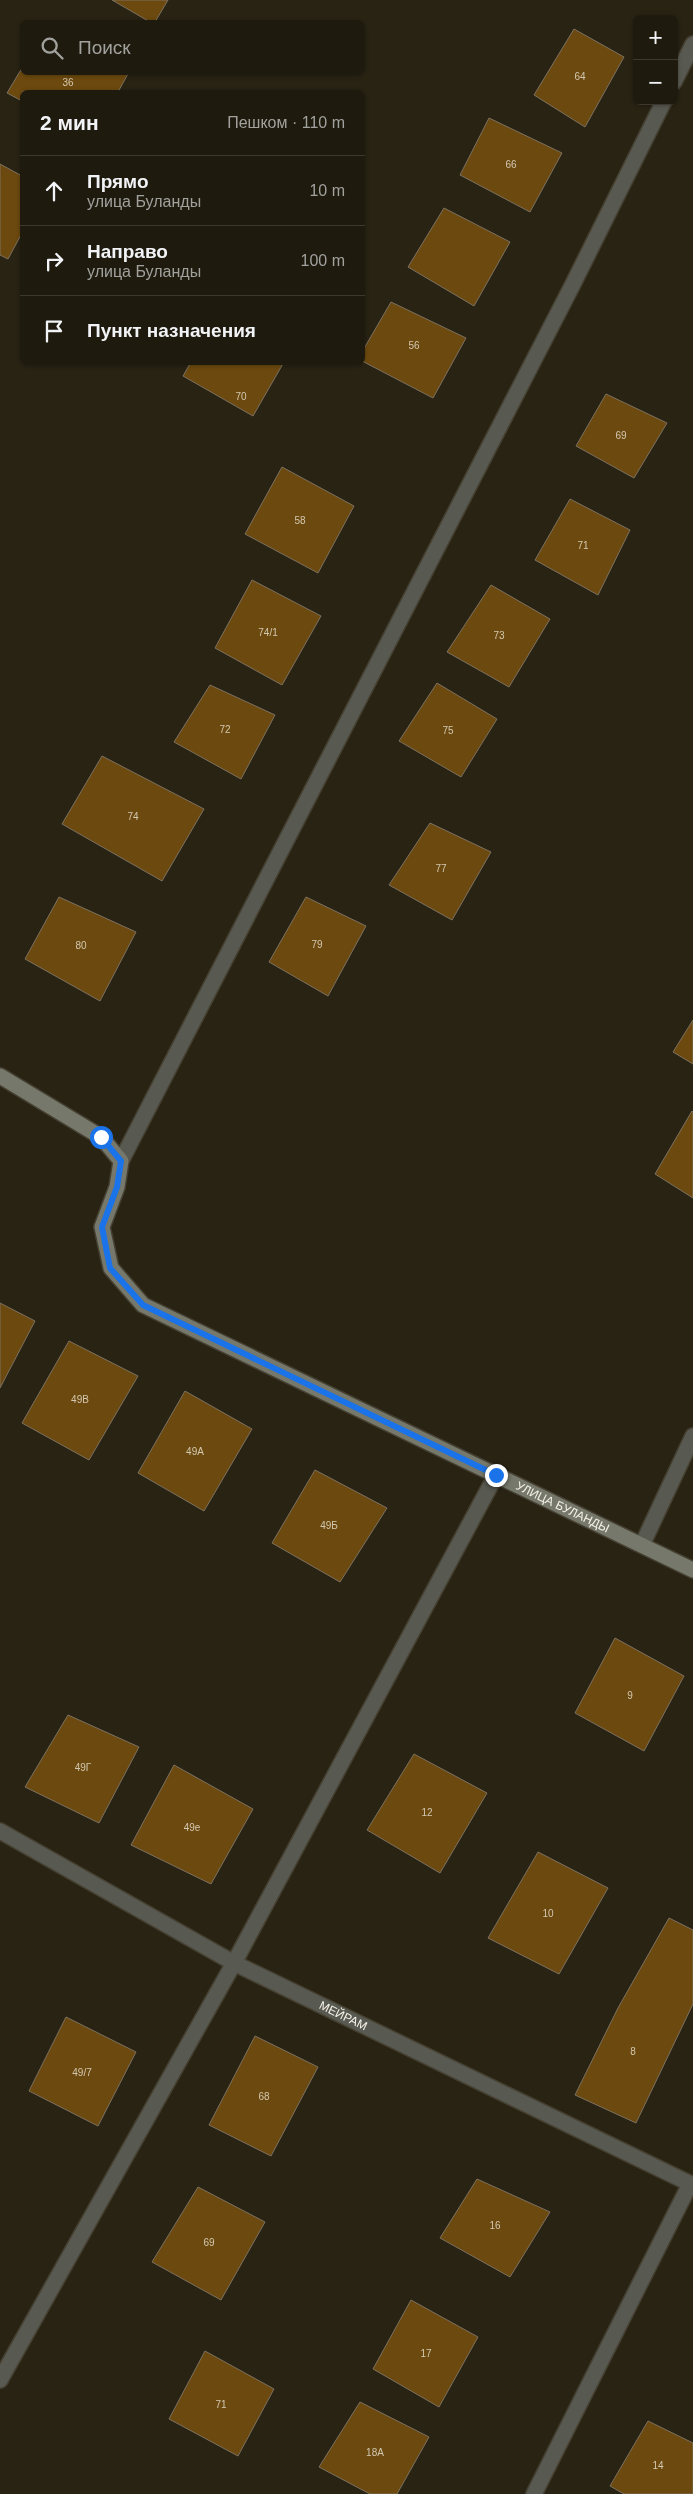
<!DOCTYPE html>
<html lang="ru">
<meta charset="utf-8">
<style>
:root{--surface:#1e1a0e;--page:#262317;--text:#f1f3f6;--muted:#a1a19e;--line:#3c382e}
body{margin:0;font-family:Helvetica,sans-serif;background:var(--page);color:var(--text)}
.controls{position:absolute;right:15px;top:15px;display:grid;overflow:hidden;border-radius:8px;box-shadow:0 1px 4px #0004}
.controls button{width:45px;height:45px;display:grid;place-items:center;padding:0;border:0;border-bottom:1px solid var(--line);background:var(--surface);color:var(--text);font:25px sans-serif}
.stop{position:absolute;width:15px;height:15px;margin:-11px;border:4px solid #1a73e8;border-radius:50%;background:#fff}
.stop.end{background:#1a73e8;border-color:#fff;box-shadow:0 1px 5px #0008}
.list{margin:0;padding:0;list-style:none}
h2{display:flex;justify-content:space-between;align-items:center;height:65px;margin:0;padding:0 20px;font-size:21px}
h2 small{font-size:16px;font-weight:400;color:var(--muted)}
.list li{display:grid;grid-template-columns:32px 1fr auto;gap:15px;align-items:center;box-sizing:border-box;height:70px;padding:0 20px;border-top:1px solid var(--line)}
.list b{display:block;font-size:19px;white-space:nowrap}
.list p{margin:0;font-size:16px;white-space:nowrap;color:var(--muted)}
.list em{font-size:16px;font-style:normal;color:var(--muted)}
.icon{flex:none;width:28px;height:28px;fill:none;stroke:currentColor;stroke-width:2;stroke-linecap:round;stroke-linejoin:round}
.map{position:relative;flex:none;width:693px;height:2494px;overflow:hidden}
.search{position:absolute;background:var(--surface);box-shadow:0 1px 4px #0004;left:20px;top:20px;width:345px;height:55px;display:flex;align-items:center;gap:12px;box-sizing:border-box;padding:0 18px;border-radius:8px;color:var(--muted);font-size:19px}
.panel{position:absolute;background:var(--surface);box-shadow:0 1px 4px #0004;left:20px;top:90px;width:345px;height:275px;border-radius:8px}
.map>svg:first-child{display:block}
.building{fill:#6c490e;stroke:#7d7161}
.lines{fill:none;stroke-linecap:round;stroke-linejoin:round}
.street-casing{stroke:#454031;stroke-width:18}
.secondary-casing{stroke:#454031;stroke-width:18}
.street{stroke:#585951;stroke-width:15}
.secondary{stroke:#76786b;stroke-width:15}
.route{stroke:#1a73e8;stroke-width:6}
.labels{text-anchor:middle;stroke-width:4;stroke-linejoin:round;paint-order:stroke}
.number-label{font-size:10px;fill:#d3c8b1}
.street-label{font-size:12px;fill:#f5f2e7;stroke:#1e1a0a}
</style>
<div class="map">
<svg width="693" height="2494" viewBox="0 0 693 2494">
<rect width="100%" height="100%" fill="#282313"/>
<path class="building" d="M112 0H168L155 22H150Z
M574 29 624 57 585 127 534 95Z
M22 68V72H129L118 92H22V101L7 93Z
M489 118 562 153 530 212 460 175Z
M0 164 22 176V233L8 259 0 255Z
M444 208 510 242 474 306 408 267Z
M391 302 466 338 433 398 362 361V352Z
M191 362H284L253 416 183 376Z
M606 394 667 423 634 478 576 446Z
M282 467 354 506 318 573 245 534Z
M570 499 630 530 598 595 535 560Z
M252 580 321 616 282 685 215 648Z
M491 585 550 619 509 687 447 652Z
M437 683 497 719 461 777 399 741Z
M210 685 275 715 241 779 174 742Z
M102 756 204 809 162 881 62 824Z
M430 823 491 852 452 920 389 885Z
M59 897 136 932 100 1001 25 959Z
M306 897 366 926 328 996 269 962Z
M693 1020V1064L673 1052Z
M692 1111 693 1112V1198L655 1174Z
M0 1303 35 1321 0 1388Z
M69 1341 138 1376 89 1460 22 1423Z
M185 1391 252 1429 204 1511 138 1473Z
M315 1470 387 1508 340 1582 272 1543Z
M615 1638 684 1676 644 1751 575 1713Z
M68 1715 139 1747 99 1823 25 1787Z
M414 1754 487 1793 440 1873 367 1830Z
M174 1765 253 1809 211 1884 131 1845Z
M538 1852 608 1888 559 1974 488 1938Z
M669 1918 693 1930V2004L636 2123 575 2095 618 2008Z
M66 2017 136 2052 98 2126 29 2091Z
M255 2036 318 2067 271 2156 209 2125Z
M477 2179 550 2212 510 2277 440 2238Z
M198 2187 265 2222 221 2300 152 2262Z
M411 2300 478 2337 439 2407 373 2369Z
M205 2351 274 2389 238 2456 169 2419Z
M360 2402 429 2437 397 2494H370L319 2467Z
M648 2421 693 2443V2494H624L610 2486Z"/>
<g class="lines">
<g class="street-casing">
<g id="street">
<path d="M674 82 693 44"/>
<path d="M121 1161 573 284 664 101"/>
<path d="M642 1545 693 1436"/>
<path id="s1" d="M0 1831 234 1963 693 2185"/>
<path d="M0 2380 234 1963 496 1475"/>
<path d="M534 2494 690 2184"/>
</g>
</g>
<g class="secondary-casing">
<g id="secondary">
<path id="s2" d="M0 1076 101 1137 121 1161 117 1187 102 1227 111 1268 143 1305 693 1570"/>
</g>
</g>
<use href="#street" class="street"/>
<use href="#secondary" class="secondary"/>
</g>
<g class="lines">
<path class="route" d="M101 1137 121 1161 117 1187 102 1227 110 1268 143 1305 496 1475"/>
</g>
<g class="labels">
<g class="number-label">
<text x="580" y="80">64</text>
<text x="68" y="86">36</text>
<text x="511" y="168">66</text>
<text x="414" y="349">56</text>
<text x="241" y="400">70</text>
<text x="621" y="439">69</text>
<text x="300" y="524">58</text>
<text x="583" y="549">71</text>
<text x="268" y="636">74/1</text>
<text x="499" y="639">73</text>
<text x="225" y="733">72</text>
<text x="448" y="734">75</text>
<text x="133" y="820">74</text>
<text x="441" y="872">77</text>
<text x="317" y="948">79</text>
<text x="81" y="949">80</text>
<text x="80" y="1403">49В</text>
<text x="195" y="1455">49А</text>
<text x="329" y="1529">49Б</text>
<text x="630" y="1699">9</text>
<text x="83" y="1771">49Г</text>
<text x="427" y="1816">12</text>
<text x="192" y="1831">49е</text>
<text x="548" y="1917">10</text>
<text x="633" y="2055">8</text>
<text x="82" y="2076">49/7</text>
<text x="264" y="2100">68</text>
<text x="495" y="2229">16</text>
<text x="209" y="2246">69</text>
<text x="426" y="2357">17</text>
<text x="221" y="2408">71</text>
<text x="375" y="2456">18А</text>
<text x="658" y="2469">14</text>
</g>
<g class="street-label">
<text dy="4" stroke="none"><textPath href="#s2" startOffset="775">УЛИЦА БУЛАНДЫ</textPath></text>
<text dy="4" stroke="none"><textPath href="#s1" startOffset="390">МЕЙРАМ</textPath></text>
</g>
</g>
</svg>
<div class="controls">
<button>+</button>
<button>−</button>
</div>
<div class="stop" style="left:101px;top:1137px"></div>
<div class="stop end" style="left:496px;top:1475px"></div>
<div class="search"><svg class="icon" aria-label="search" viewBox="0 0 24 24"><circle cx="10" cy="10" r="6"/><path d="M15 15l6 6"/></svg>Поиск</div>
<section class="panel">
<h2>2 мин<small>Пешком · 110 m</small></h2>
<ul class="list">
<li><svg class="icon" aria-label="ahead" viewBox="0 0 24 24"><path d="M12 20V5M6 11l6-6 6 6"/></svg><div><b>Прямо</b><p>улица Буланды</p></div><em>10 m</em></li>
<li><svg class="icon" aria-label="right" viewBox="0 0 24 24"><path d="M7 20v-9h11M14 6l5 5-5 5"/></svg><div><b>Направо</b><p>улица Буланды</p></div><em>100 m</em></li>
<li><svg class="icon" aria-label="arrive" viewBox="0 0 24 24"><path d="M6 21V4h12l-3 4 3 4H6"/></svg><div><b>Пункт назначения</b></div></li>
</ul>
</section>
</div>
